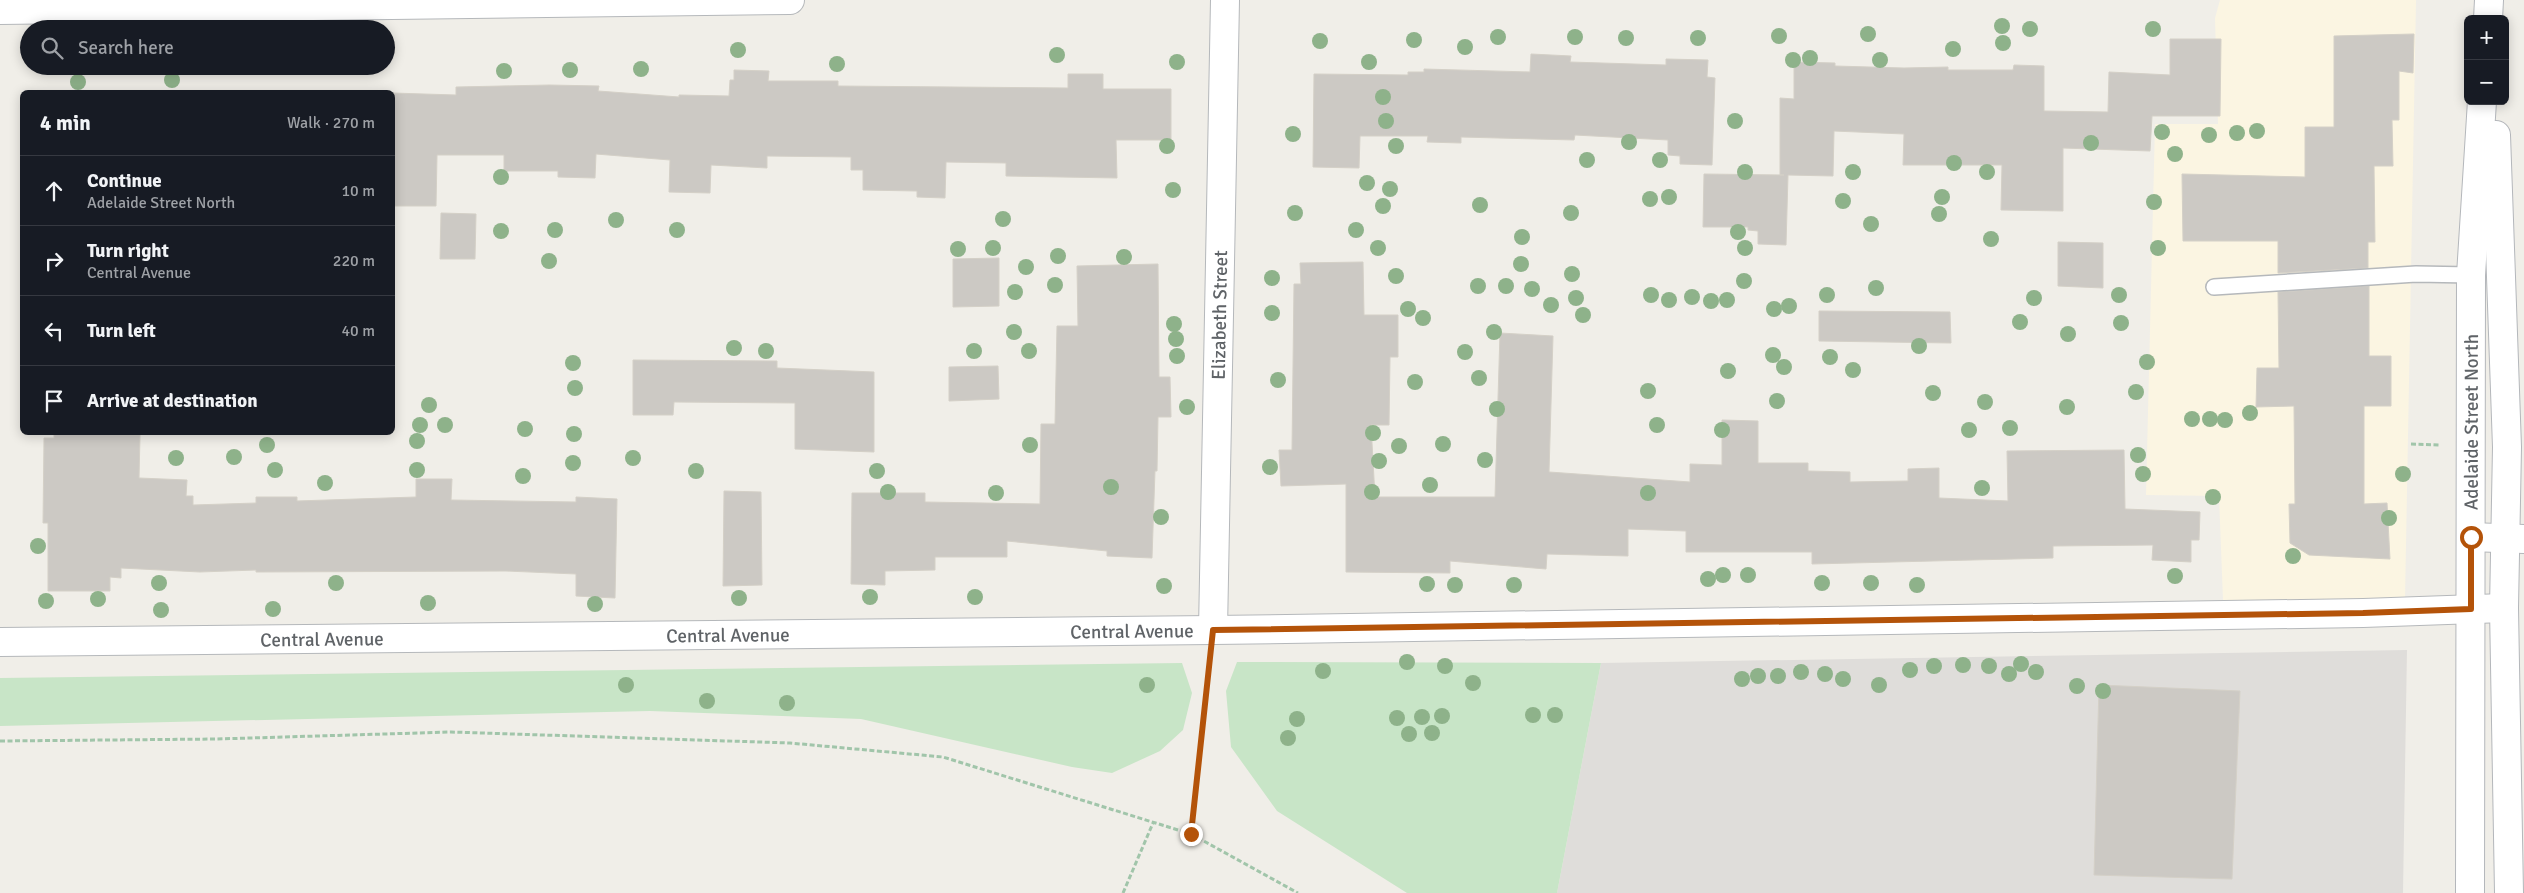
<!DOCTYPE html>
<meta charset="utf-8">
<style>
:root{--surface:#171b24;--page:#20242c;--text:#f1f3f6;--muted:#9ea1a6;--line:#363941}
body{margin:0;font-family:Signika,sans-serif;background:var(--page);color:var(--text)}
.controls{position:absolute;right:15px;top:15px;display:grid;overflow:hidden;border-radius:8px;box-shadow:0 2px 12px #0003}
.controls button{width:45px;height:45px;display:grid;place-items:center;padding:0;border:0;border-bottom:1px solid var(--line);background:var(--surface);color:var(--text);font:25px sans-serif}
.stop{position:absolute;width:15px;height:15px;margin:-11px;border:4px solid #b45309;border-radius:50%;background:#fff}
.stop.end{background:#b45309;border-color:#fff;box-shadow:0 1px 5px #0008}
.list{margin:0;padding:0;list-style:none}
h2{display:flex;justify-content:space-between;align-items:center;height:65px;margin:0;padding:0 20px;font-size:21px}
h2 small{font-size:16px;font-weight:400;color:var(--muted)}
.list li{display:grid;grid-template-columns:32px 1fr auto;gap:15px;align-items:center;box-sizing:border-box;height:70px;padding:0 20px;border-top:1px solid var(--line)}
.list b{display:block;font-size:19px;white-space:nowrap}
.list p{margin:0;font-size:16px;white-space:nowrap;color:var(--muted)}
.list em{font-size:16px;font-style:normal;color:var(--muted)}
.icon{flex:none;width:28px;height:28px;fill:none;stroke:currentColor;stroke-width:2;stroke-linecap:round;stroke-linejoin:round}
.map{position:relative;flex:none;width:2524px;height:893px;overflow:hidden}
.search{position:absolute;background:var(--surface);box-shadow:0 2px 12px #0003;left:20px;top:20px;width:375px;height:55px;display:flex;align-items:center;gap:12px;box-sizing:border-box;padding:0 18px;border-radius:28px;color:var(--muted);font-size:19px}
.panel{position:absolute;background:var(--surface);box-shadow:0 2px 12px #0003;left:20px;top:90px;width:375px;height:345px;border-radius:8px}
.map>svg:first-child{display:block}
.commercial{fill:#fbf5e2}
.industrial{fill:#dfddda}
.green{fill:#c8e5c7}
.building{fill:#ccc9c4;stroke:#d4d0c7}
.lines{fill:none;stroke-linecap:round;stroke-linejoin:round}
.service-casing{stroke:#b5b8bb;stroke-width:18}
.minor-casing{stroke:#b5b8bb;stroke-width:30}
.tertiary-casing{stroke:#b5b8bb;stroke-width:30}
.secondary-casing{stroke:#b4b7bb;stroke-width:30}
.path{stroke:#a1c5aa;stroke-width:3;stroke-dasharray:5 2.5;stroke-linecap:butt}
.service{stroke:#fff;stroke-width:15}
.minor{stroke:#fff;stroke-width:28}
.tertiary{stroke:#fff;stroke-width:28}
.secondary{stroke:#fff;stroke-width:28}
.tree{fill:#8eb28a}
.route{stroke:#b45309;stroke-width:6}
.labels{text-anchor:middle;stroke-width:4;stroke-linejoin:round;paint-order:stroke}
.street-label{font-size:19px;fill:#5f6367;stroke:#fff}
</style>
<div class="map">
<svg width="2524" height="893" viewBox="0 0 2524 893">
<rect width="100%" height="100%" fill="#f0eee8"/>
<path class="commercial" d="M2220 0H2416L2405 600H2223L2219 496 2146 495 2155 124H2218L2215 18Z"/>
<path class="industrial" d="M2407 650 2403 893H1557L1601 663Z"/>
<path class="green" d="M1237 662 1601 663 1557 893H1407L1277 811 1231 747 1226 691Z
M1182 663 1192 693 1183 730 1160 751 1112 773 1072 767 861 719 650 711 0 726V678Z"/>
<path class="building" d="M2414 34 2413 73 2399 71V120H2392L2393 166H2374L2375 242H2368V268L2278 273V241H2183L2182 174 2305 177V127H2334V36Z
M2170 39H2221L2220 116H2152L2150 151 2063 148V211L2001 210 2002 165H1903L1904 134 1834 131 1833 176 1788 175 1786 245 1758 244V231L1748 230V227H1703L1704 174 1784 175H1780V98L1794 99V62L1835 63V66L1904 68 1948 67V70H2013L2014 65 2044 66V111L2108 112 2109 72 2170 75Z
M1531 54 1571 56 1570 62 1666 65V59L1708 60 1707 77 1715 78 1712 165 1680 164V156L1668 155V140L1575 135 1574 140 1461 137V143L1427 142 1428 136H1360L1359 168 1313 167 1314 74 1408 75V72H1424V69L1530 72Z
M734 70 769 71 768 81H838V86L1068 88V74H1103V89H1171V140H1116L1117 178 1006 176V163L946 162 945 198 917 197V191L863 190V170H851V157L767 156V168L711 165 710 193 669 192 670 160 596 154 595 178 558 177V171H504V155H437L436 206H392V93L456 95V87L549 85 599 86 598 91 679 97V95L729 96 730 80H734Z
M441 213 476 214 475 259H440Z
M2058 242 2103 243V288L2058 286Z
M999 258V306L953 307V259Z
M1363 262 1364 315H1398V357H1390L1389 425H1371L1375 497H1495L1500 333 1553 336 1549 472 1690 482V464L1722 465V420L1758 421V463H1808V471L1850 472V482L1908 481V469L1939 468V498L2008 501 2007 451 2124 450 2125 509 2200 512 2199 540H2191V562L2152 560 2153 545 2053 546V558L1812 564V552H1686V531L1628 529V556L1547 554 1546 569 1450 561V573L1346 572V484L1281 486 1279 450H1292L1294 284H1301L1300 263Z
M1158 264 1159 377H1170L1171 417H1158L1157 471H1155L1152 558 1107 556V551L1007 541V557H935V570L885 571V585L851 584 852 493H925V502L1040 504 1041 424H1055L1057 326H1078L1077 266Z
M2369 286V356H2391V406H2364V504L2387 503 2390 559 2309 555 2290 543 2289 504H2295L2294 406 2256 407 2257 368H2279L2278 292Z
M1819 311 1950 312 1951 343 1819 341Z
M633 360 777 361V368L874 372V452L795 449V403L674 402 673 415H633Z
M998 366 999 399 949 401V367Z
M54 434 140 435 139 478 187 480 186 496H193V505L256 503V497H297V501L416 497V479H452L451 500 576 502V497L617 499 615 598 576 596V574L506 571 256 572V570L200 572 121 568V578L110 577V591H48V523H43L44 438H54Z
M724 491 761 492 762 585 723 586Z
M2099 685 2240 691 2232 879 2094 875Z"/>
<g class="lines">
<g class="service-casing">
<path id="service" d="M2214 287 2416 274 2471 275"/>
</g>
<g class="minor-casing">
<g id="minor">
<path d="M0 10 790 0"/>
<path id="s1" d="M1213 630 1225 0"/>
</g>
</g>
<g class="tertiary-casing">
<g id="tertiary">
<path d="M2471 537 2524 539"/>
<path id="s2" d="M0 642 1213 630 2363 613 2504 608"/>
</g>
</g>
<g class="secondary-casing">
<g id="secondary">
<path d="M2488 19 2489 0"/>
<path d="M2496 135 2507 447 2504 608 2509 893"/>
<path id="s3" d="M2470 893 2471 275 2482 101"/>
</g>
</g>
<path class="path" d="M2411 444 2439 445
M0 741 217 739 451 732 790 743 943 757 1191 834 1210 662
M1191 834 1298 893
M1123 893 1153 823"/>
<use href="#service" class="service"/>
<use href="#minor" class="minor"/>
<use href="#tertiary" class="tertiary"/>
<use href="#secondary" class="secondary"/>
</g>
<g class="tree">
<circle cx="2002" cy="26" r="8"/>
<circle cx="2030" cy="29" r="8"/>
<circle cx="2153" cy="29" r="8"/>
<circle cx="1868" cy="34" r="8"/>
<circle cx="1779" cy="36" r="8"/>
<circle cx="1498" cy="37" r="8"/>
<circle cx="1575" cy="37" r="8"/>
<circle cx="1626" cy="38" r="8"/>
<circle cx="1698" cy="38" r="8"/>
<circle cx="1414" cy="40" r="8"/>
<circle cx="1320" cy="41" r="8"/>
<circle cx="2003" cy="43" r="8"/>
<circle cx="1465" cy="47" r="8"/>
<circle cx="1953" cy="49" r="8"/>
<circle cx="738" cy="50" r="8"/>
<circle cx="1057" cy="55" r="8"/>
<circle cx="1810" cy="58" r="8"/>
<circle cx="1793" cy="60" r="8"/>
<circle cx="1880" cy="60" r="8"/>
<circle cx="1177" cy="62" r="8"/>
<circle cx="1369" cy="62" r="8"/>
<circle cx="837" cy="64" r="8"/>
<circle cx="641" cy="69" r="8"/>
<circle cx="570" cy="70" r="8"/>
<circle cx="504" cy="71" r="8"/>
<circle cx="172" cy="80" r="8"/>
<circle cx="78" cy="82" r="8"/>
<circle cx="1383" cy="97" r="8"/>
<circle cx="1386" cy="121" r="8"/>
<circle cx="1735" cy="121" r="8"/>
<circle cx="2257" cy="131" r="8"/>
<circle cx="2162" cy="132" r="8"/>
<circle cx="2237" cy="133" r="8"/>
<circle cx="1293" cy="134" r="8"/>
<circle cx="2209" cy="135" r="8"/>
<circle cx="1629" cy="142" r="8"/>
<circle cx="2091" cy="143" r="8"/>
<circle cx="1167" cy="146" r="8"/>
<circle cx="1396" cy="146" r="8"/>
<circle cx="2175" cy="154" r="8"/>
<circle cx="1587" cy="160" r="8"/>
<circle cx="1660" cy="160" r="8"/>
<circle cx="1954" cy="163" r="8"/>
<circle cx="1745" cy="172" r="8"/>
<circle cx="1853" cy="172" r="8"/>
<circle cx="1987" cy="172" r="8"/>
<circle cx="501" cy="177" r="8"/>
<circle cx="1367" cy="183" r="8"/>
<circle cx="1390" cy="189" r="8"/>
<circle cx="1173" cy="190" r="8"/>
<circle cx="1669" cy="197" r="8"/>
<circle cx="1942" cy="197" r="8"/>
<circle cx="1650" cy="199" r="8"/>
<circle cx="1843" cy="201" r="8"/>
<circle cx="2154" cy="202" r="8"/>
<circle cx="1480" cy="205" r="8"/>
<circle cx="1383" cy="206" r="8"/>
<circle cx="1295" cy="213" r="8"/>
<circle cx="1571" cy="213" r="8"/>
<circle cx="1939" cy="214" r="8"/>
<circle cx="1003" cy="219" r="8"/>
<circle cx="616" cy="220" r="8"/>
<circle cx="1871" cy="224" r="8"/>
<circle cx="555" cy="230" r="8"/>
<circle cx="677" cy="230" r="8"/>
<circle cx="1356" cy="230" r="8"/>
<circle cx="501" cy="231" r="8"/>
<circle cx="1738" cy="232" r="8"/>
<circle cx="1522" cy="237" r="8"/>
<circle cx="1991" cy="239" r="8"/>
<circle cx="993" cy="248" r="8"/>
<circle cx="1378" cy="248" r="8"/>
<circle cx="1745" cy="248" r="8"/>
<circle cx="2158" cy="248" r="8"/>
<circle cx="958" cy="249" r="8"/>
<circle cx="1058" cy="256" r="8"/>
<circle cx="1124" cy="257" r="8"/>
<circle cx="549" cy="261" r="8"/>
<circle cx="1521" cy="264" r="8"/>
<circle cx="1026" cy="267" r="8"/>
<circle cx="1572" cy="274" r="8"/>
<circle cx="1396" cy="276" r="8"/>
<circle cx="1272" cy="278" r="8"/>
<circle cx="1744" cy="281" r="8"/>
<circle cx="1055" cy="285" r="8"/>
<circle cx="1478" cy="286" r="8"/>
<circle cx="1506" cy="286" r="8"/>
<circle cx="1876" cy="288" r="8"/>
<circle cx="1532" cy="289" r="8"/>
<circle cx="1015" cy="292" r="8"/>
<circle cx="1651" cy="295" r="8"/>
<circle cx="1827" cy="295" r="8"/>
<circle cx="2119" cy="295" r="8"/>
<circle cx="1692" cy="297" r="8"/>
<circle cx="1576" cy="298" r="8"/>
<circle cx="2034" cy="298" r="8"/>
<circle cx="1669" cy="300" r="8"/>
<circle cx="1727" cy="300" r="8"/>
<circle cx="1711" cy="301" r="8"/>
<circle cx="1551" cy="305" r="8"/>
<circle cx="1789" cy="306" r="8"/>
<circle cx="1408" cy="309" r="8"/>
<circle cx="1774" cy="309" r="8"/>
<circle cx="1272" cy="313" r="8"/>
<circle cx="1583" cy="315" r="8"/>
<circle cx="1423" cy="318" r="8"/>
<circle cx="2020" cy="322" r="8"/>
<circle cx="2121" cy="323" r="8"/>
<circle cx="1174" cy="324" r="8"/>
<circle cx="1014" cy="332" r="8"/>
<circle cx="1494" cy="332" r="8"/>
<circle cx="2068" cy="334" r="8"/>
<circle cx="1176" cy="339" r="8"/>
<circle cx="1919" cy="346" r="8"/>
<circle cx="734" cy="348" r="8"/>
<circle cx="766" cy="351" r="8"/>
<circle cx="974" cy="351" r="8"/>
<circle cx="1029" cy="351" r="8"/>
<circle cx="1465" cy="352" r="8"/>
<circle cx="1773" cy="355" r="8"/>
<circle cx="1177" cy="356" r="8"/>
<circle cx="1830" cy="357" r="8"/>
<circle cx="2147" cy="362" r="8"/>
<circle cx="573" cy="363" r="8"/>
<circle cx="1784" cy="367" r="8"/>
<circle cx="1853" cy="370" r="8"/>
<circle cx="1728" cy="371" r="8"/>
<circle cx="1479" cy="378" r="8"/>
<circle cx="1278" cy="380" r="8"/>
<circle cx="1415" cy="382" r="8"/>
<circle cx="575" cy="388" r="8"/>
<circle cx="1648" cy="391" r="8"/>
<circle cx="2136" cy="392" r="8"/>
<circle cx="1933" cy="393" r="8"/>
<circle cx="1777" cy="401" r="8"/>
<circle cx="1985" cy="402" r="8"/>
<circle cx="429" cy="405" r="8"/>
<circle cx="1187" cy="407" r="8"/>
<circle cx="2067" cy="407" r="8"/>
<circle cx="1497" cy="409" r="8"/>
<circle cx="2250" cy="413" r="8"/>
<circle cx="2192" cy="419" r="8"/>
<circle cx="2210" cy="419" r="8"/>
<circle cx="2225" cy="420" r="8"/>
<circle cx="420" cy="425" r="8"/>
<circle cx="445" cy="425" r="8"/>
<circle cx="1657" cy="425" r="8"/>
<circle cx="2010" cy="428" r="8"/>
<circle cx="525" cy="429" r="8"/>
<circle cx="1722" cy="430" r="8"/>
<circle cx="1969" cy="430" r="8"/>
<circle cx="1373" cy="433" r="8"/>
<circle cx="574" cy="434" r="8"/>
<circle cx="417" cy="441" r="8"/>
<circle cx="1443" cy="444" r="8"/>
<circle cx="267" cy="445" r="8"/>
<circle cx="1030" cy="445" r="8"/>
<circle cx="1399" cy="446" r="8"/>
<circle cx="2138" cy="455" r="8"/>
<circle cx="234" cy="457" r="8"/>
<circle cx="176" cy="458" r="8"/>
<circle cx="633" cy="458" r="8"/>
<circle cx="1485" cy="460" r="8"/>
<circle cx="1379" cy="461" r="8"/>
<circle cx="573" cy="463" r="8"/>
<circle cx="1270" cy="467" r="8"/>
<circle cx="275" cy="470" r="8"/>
<circle cx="417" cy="470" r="8"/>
<circle cx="696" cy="471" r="8"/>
<circle cx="877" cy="471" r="8"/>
<circle cx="2143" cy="474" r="8"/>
<circle cx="2403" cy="474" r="8"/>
<circle cx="523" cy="476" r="8"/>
<circle cx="325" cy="483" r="8"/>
<circle cx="1430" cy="485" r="8"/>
<circle cx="1111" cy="487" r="8"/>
<circle cx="1982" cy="488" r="8"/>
<circle cx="888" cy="492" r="8"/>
<circle cx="1372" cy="492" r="8"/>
<circle cx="996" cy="493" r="8"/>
<circle cx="1648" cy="493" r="8"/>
<circle cx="2213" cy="497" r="8"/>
<circle cx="1161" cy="517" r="8"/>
<circle cx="2389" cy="518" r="8"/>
<circle cx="38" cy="546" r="8"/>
<circle cx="2293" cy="556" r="8"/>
<circle cx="1723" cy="575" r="8"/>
<circle cx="1748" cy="575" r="8"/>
<circle cx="2175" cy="576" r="8"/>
<circle cx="1708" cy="579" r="8"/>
<circle cx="159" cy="583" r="8"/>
<circle cx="336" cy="583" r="8"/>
<circle cx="1822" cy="583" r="8"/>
<circle cx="1871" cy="583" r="8"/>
<circle cx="1427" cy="584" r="8"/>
<circle cx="1455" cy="585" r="8"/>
<circle cx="1514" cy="585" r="8"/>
<circle cx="1917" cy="585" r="8"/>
<circle cx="1164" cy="586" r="8"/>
<circle cx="870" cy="597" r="8"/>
<circle cx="975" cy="597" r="8"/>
<circle cx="739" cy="598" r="8"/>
<circle cx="98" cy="599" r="8"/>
<circle cx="46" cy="601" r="8"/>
<circle cx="428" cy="603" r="8"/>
<circle cx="595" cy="604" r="8"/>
<circle cx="273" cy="609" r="8"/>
<circle cx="161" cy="610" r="8"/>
<circle cx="1407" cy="662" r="8"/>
<circle cx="2021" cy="664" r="8"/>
<circle cx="1963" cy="665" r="8"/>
<circle cx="1445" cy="666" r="8"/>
<circle cx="1934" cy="666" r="8"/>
<circle cx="1989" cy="666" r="8"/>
<circle cx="1910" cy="670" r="8"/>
<circle cx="1323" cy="671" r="8"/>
<circle cx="1801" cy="672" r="8"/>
<circle cx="2036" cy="672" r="8"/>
<circle cx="1825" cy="674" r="8"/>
<circle cx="2009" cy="674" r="8"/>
<circle cx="1758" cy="676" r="8"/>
<circle cx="1778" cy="676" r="8"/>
<circle cx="1742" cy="679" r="8"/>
<circle cx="1843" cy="679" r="8"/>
<circle cx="1473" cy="683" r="8"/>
<circle cx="626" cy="685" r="8"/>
<circle cx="1147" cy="685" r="8"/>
<circle cx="1879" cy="685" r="8"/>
<circle cx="2077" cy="686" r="8"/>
<circle cx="2103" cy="691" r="8"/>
<circle cx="707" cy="701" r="8"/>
<circle cx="787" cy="703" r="8"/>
<circle cx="1533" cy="715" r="8"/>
<circle cx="1555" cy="715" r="8"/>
<circle cx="1442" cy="716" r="8"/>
<circle cx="1422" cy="717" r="8"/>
<circle cx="1397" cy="718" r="8"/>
<circle cx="1297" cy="719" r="8"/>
<circle cx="1432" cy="733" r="8"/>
<circle cx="1409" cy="734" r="8"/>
<circle cx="1288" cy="738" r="8"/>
</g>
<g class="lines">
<path class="route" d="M1191 834 1213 630 2363 613 2471 609V537"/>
</g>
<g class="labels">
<g class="street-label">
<text dy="7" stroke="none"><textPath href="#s1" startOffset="315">Elizabeth Street</textPath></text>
<text dy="7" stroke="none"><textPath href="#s3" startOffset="471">Adelaide Street North</textPath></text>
<text dy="7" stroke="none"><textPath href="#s2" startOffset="1132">Central Avenue</textPath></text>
<text dy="7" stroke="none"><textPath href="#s2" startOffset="728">Central Avenue</textPath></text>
<text dy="7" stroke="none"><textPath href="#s2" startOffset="322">Central Avenue</textPath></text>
</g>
</g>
</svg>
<div class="controls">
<button>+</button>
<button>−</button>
</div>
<div class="stop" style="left:2471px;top:537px"></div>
<div class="stop end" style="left:1191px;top:834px"></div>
<div class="search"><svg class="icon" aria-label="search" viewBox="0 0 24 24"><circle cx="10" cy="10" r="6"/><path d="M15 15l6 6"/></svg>Search here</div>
<section class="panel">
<h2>4 min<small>Walk · 270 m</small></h2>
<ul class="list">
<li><svg class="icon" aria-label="ahead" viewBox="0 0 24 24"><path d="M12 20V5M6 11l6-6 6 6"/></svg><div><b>Continue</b><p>Adelaide Street North</p></div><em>10 m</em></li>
<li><svg class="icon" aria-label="right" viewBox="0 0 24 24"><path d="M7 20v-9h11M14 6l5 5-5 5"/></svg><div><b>Turn right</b><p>Central Avenue</p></div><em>220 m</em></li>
<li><svg class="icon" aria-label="left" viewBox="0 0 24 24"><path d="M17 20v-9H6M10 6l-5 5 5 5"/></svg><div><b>Turn left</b></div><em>40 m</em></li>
<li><svg class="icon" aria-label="arrive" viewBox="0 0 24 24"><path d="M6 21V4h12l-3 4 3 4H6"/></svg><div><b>Arrive at destination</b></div></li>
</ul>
</section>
</div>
